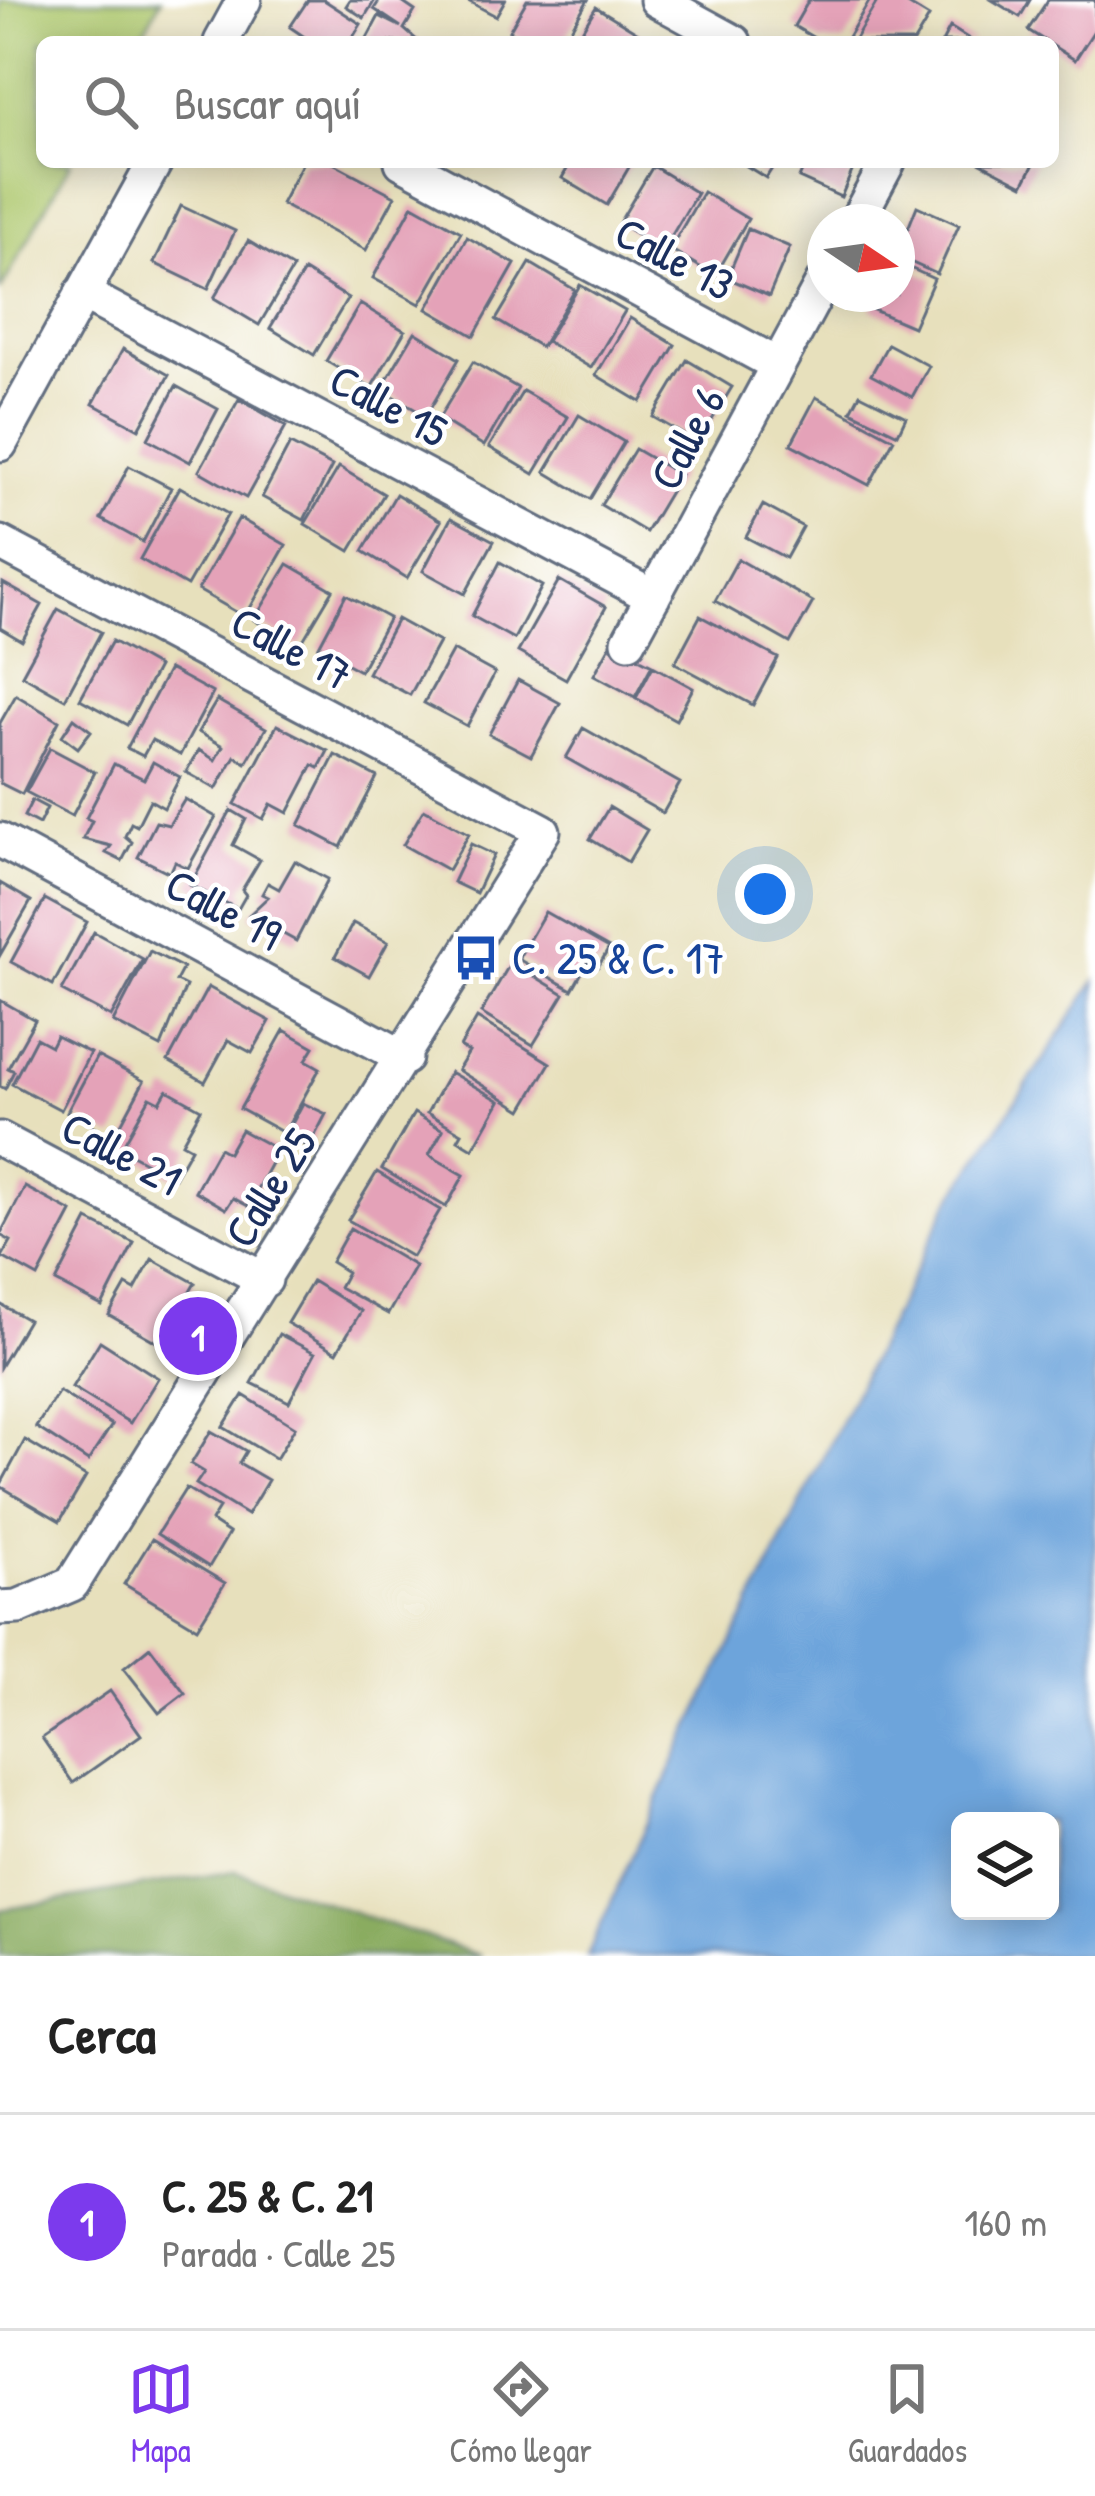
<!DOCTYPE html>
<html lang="es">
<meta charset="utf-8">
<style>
:root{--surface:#fff;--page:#f6f6f6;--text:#222;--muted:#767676;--line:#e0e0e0;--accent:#7c3aed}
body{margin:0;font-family:"Patrick Hand",sans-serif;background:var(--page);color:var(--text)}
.controls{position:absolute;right:36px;bottom:36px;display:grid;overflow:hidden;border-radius:18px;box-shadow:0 6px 30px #0003}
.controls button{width:108px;height:108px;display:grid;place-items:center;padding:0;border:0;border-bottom:3px solid var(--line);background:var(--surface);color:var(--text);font:60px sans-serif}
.compass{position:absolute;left:807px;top:204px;width:108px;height:108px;border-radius:50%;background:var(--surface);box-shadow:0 6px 30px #0003;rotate:103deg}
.you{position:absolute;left:765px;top:894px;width:42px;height:42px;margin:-30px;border:9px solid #fff;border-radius:50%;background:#1a73e8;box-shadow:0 0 0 18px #1a73e833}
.badge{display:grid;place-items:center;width:78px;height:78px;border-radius:50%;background:var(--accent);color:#fff;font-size:39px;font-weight:700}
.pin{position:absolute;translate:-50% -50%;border:6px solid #fff;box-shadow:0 3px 12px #0006}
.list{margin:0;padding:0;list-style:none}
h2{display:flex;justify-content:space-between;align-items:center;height:156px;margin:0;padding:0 48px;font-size:51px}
h2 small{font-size:39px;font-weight:400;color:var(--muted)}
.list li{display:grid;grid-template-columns:78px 1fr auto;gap:36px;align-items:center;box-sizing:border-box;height:216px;padding:0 48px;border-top:3px solid var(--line)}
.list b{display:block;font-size:45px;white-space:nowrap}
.list p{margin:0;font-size:39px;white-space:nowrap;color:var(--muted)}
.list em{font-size:39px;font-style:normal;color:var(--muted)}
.icon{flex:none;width:66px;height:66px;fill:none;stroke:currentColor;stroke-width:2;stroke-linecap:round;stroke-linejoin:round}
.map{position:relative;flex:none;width:1095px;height:1956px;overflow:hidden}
.search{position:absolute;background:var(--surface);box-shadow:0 6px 30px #0003;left:36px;right:36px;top:36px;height:132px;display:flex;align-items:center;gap:30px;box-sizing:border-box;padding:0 42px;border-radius:18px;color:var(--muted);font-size:45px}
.sheet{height:372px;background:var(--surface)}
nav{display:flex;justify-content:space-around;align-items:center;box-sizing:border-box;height:168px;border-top:3px solid var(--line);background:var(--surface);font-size:33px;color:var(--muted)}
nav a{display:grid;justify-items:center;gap:6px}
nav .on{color:var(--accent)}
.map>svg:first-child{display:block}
.green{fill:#aec86e;stroke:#647c66;stroke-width:3}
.forest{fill:#8aac61;stroke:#526e60;stroke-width:3}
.water{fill:#6da4db;stroke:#446a9c;stroke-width:3;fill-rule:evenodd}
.building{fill:#e4a2b8}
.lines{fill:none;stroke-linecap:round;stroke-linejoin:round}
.minor-casing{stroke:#626d7f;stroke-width:39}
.minor{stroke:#fff;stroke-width:33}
.labels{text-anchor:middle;stroke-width:9;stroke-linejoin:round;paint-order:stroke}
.street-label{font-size:45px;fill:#1b2f5e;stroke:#fff}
.transit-label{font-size:45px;fill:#164399;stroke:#fff;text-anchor:start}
</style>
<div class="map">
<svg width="1095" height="1956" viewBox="0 0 1095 1956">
<rect width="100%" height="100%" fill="#fff"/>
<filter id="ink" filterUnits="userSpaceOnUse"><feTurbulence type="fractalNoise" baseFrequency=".00833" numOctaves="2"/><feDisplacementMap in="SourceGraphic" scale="24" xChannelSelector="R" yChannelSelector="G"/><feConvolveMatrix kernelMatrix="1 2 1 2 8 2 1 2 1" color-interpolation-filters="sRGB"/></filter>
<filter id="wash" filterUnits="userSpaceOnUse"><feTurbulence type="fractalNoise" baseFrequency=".004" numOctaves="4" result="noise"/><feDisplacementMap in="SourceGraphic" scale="48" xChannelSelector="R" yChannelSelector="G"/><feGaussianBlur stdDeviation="2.7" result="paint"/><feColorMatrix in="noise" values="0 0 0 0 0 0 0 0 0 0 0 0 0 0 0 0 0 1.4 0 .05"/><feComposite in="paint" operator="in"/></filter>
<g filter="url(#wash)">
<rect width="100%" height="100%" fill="#e7e0bc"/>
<path class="green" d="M0 0H161L138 42H42V162H71L0 291Z"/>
<path class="forest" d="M235 1871 481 1956H0V1910Z"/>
<path class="water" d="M1095 981V1956H587L686 1736 948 1204ZM960 1821H1050V1911H960Z"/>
<g id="blocks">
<path class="building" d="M308 0H324L361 24 350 42H312L290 27Z
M350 0H375L364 18 346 6Z
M380 0H399L415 11 404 29 419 42H365L379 16 401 27 374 9Z
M466 0H505L496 16Z
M527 0H588L563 42H527L509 31Z
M809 0H870L845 42H821L794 26Z
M878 0H901L929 17 914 42H853Z
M992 0H1030L1020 17Z
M1048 0H1095V29L1075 60 1028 30Z
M596 7 640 34 636 42H575Z
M950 27 974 42H942Z
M303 162H331L395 196 366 250 281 204Z
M571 162H632L607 205 562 178Z
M740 162H776L766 178Z
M806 162H856L841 197 799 178Z
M979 162H1035L1023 185Z
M653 166 697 193 663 250 619 223Z
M703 192 748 219 715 276 670 249Z
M413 205 461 232 420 304 373 278Z
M181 206 235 231 208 289 154 263Z
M917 206 959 225 937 274 897 256Z
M748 229 790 247 769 296 727 278Z
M467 237 515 264 474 336 427 309Z
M248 241 293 268 259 325 214 298Z
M897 262 934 279 913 327 871 309 878 294H897Z
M530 263 575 290 541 347 496 320Z
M304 271 348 298 314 355 270 328Z
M580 285 625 311 591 368 546 341Z
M360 304 405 331 371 388 326 361Z
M630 318 675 345 641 402 596 375Z
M415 332 459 359 426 416 381 389Z
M888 344 929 366 912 397 871 375Z
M123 349 169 375 139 429 93 404Z
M687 360 732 387 698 443 653 417Z
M473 362 518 388 484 446 439 418Z
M176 386 218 409 190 462 148 439Z
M523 391 568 417 534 474 489 447Z
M860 394 906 417 898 434 851 411Z
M816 397 894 439 869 485 791 444Z
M239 399 286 426 246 498 199 471Z
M579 415 624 442 590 499 545 472Z
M290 444 332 466 304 520 262 497Z
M635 449 680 475 646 532 601 505Z
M129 466 171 488 143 542 101 519Z
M339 467 384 494 350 551 305 524Z
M180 487 228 514 187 586 140 559Z
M396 494 441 521 407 578 363 551Z
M763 505 803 527 786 558 746 537Z
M239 518 286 545 245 617 198 590Z
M451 518 494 541 465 594 423 571Z
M738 559 813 602 790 643 715 601Z
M500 562 542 586 514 639 472 616Z
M288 564 333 590 299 647 254 620Z
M559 580 606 607 566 679 518 652Z
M3 583 42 605 22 641 0 628Z
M346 595 389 618 360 671 318 648Z
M58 609 101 632 65 699 22 675Z
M700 616 778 658 753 705 675 663Z
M397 619 439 642 410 695 368 673Z
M112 641 158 667 127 725 80 699Z
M611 644 652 665 635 697 594 675Z
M453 650 495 673 467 726 424 703Z
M653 666 693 688 676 720 636 698Z
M169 669 213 693 180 755 152 740 143 756 127 748Z
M518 680 560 703 531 756 489 734Z
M16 695 59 721 22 794 0 783V723Z
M217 700 266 728 246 763 235 756 216 789 186 772 199 750 215 760 223 746 198 732Z
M74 718 91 731 78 748 62 736Z
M277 725 328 751 319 768 313 765 288 813 271 804 263 819 235 804Z
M583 728 680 783 663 813 566 758Z
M50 748 95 772 72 816 26 792Z
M335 755 377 777 341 847 299 825Z
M153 762 180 777 164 808 150 800 137 826 131 823 125 836 132 842 122 861 106 853 111 846 83 839 92 821 86 818 114 764 144 779Z
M185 799 216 817 188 868 175 862 170 873 138 857 156 822 169 825Z
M32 800 47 808 39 824 24 816Z
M609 807 647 830 628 862 590 839Z
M424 809 469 834 448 870 403 845Z
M231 810 246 819 233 845 260 860 242 890 246 895 238 909 190 885Z
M471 844 494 855 476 893 453 882Z
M295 861 328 879 296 941 249 915 268 897 262 894 268 883 279 889Z
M0 883 31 901 0 955Z
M45 899 87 922 53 985 11 962Z
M545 912 609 948 598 967 588 962 572 990 518 959Z
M353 923 388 942 369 976 335 957Z
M94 932 143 959 111 1017 62 991Z
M150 951 183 968 176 981 186 986 161 1047 113 1022Z
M511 962 564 994 533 1045 481 1013Z
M208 987 270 1021 252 1053 228 1040 205 1082 168 1061Z
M0 1000 35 1020 8 1068 14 1071 5 1089 0 1086Z
M477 1018 550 1063 522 1110 458 1070 469 1052 460 1047Z
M284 1030 314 1047 306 1060 320 1068 284 1133 240 1109Z
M56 1036 90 1053 61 1110 12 1084 36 1038 51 1046Z
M97 1056 144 1081 114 1137 67 1112Z
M450 1072 500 1101 473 1149 458 1140 462 1133 427 1113Z
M167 1090 201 1109 182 1143 191 1148 174 1178 121 1149 150 1097 160 1102Z
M303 1103 326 1114 309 1147 286 1135Z
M414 1113 443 1130 429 1155 464 1175 446 1207 382 1169Z
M241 1130 278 1150 248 1206 233 1198 226 1209 195 1191 219 1148 228 1153Z
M377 1172 440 1210 412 1257 348 1220Z
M25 1187 72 1212 38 1277 2 1257 11 1241 0 1235Z
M88 1220 134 1243 102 1306 56 1282Z
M350 1228 415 1266 388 1314 339 1287 347 1272 331 1262Z
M152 1259 195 1283 160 1344 109 1315 126 1285 135 1290Z
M312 1281 361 1311 337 1352 287 1323Z
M0 1304 28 1320 0 1367Z
M279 1334 315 1353 289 1402 252 1383Z
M100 1341 158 1378 130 1423 72 1387Z
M59 1391 112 1425 88 1461 36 1427Z
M243 1395 295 1427 276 1459 223 1427Z
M211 1431 246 1451 239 1463 268 1480 247 1515 196 1484 204 1472 191 1464Z
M25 1440 86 1477 60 1521 0 1486Z
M186 1488 219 1508 211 1521 229 1533 209 1567 157 1534Z
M152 1539 225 1583 197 1628 124 1584Z
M150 1647 185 1693 159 1713 124 1668Z
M110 1691 141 1735 73 1783 42 1738Z"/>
</g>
</g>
<g filter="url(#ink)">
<use href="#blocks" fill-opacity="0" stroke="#626d7f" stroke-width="3"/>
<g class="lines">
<g class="minor-casing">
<path id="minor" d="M657 0 734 42
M221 42 244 0
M402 162 778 365
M856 222 888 162
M82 293 653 597
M0 444 155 162
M0 543 543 831 72 1584 18 1607 0 1608
M629 641 825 278
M0 840 405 1058
M0 1139 265 1280"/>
</g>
<use href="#minor" class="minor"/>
</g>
</g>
<defs>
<g id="bus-bare" transform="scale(3.6)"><path d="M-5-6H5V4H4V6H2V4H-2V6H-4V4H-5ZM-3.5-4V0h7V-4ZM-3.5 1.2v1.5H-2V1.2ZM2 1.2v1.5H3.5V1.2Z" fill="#1a4fb4" stroke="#fff" stroke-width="2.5" paint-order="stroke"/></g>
</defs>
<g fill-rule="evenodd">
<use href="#bus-bare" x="476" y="958"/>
</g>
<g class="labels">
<g class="street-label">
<text transform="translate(675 258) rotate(28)" y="16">Calle 13</text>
<text transform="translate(389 405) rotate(28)" y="16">Calle 15</text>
<text transform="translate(687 438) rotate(-62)" y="16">Calle 6</text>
<text transform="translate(292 648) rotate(28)" y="16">Calle 17</text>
<text transform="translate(224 909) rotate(28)" y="16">Calle 19</text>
<text transform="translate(122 1153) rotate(28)" y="16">Calle 21</text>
<text transform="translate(270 1187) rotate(-58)" y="16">Calle 25</text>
</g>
<g class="transit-label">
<text x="512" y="974">C. 25 &amp; C. 17</text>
</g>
</g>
</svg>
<div class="controls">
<button><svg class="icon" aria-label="layers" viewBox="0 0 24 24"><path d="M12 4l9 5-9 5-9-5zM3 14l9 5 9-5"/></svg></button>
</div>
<svg class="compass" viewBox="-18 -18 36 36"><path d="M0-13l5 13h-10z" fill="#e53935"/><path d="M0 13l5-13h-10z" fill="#767676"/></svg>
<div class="you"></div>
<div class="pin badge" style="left:198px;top:1336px">1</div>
<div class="search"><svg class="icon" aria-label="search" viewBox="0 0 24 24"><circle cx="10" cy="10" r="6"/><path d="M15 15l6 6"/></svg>Buscar aquí</div>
</div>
<section class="sheet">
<h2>Cerca<small></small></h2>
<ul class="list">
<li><span class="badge">1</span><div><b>C. 25 &amp; C. 21</b><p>Parada · Calle 25</p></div><em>160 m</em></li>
</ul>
</section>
<nav>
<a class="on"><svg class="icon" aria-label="map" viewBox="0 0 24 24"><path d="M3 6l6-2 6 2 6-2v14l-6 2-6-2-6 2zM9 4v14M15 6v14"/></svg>Mapa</a>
<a><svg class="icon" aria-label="directions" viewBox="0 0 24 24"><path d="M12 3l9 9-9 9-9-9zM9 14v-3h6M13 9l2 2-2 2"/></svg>Cómo llegar</a>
<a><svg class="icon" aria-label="saved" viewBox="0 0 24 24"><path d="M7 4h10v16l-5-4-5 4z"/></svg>Guardados</a>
</nav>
